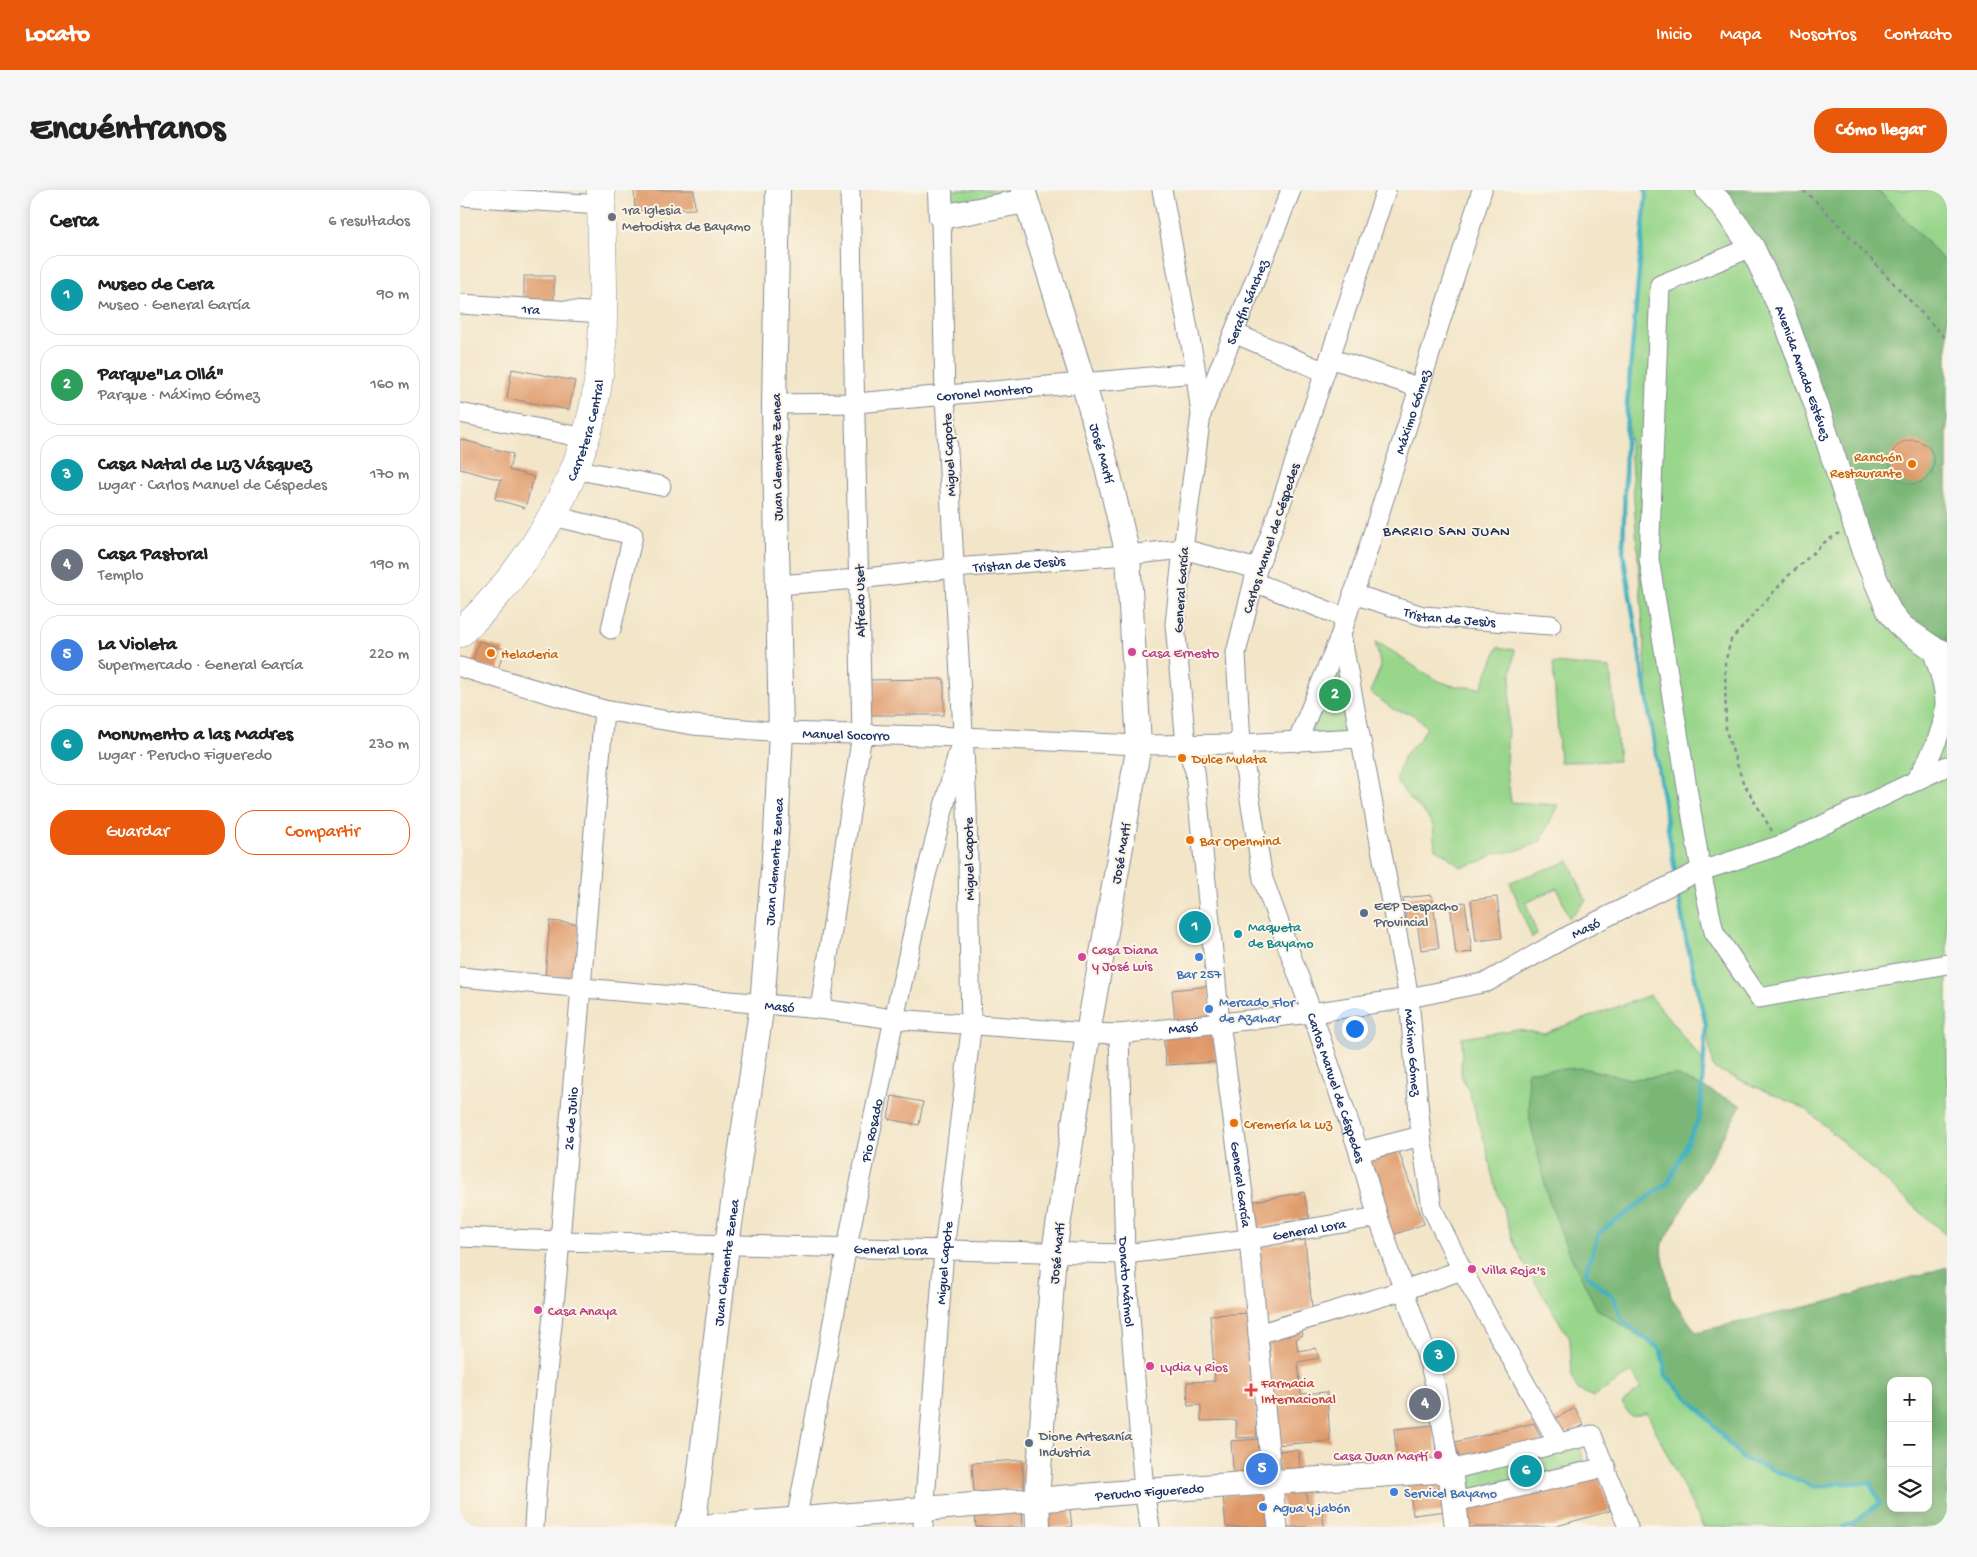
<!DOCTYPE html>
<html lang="es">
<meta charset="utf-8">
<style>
:root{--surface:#fff;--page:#f6f6f6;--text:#222;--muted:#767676;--line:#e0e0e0;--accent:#ea580c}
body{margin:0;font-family:"Gochi Hand",sans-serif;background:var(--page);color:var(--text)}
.controls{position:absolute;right:15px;bottom:15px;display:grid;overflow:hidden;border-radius:10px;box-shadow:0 2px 12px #0003}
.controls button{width:45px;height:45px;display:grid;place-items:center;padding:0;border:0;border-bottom:1px solid var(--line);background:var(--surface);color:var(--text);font:25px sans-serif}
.you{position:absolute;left:894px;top:838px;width:18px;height:18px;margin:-12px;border:4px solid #fff;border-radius:50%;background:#1a73e8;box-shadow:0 0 0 8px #1a73e833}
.badge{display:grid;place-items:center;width:32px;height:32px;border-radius:50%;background:var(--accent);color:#fff;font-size:16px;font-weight:700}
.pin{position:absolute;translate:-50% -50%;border:2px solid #fff;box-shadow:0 1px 5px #0006}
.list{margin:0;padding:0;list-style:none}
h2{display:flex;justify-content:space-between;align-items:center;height:65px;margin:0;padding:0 20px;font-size:21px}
h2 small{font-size:16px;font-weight:400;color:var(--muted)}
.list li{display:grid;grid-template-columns:32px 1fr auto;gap:15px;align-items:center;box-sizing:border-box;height:80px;margin:0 10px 10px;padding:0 10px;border:1px solid var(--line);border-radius:20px}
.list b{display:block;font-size:19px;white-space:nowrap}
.list p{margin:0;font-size:16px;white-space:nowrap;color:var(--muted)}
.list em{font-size:16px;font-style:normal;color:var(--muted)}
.actions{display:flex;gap:10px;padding:15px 20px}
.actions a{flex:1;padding:11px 0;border:1px solid var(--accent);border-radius:20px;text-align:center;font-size:18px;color:var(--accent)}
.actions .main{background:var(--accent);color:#fff}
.icon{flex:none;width:28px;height:28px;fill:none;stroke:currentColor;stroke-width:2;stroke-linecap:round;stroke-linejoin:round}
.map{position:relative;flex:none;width:1487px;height:1337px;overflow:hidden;border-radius:20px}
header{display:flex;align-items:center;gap:30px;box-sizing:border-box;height:70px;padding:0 25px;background:var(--accent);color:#fff}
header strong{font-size:24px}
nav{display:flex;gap:28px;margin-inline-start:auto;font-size:18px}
.intro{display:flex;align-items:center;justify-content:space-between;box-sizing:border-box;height:120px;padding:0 30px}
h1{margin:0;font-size:35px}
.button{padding:12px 22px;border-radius:20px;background:var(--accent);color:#fff;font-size:18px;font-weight:700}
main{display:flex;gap:30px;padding:0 30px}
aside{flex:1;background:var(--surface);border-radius:20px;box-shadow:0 2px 12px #0003}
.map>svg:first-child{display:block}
.green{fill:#98d68b;stroke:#5a8274}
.forest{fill:#7ab777;stroke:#4a736a;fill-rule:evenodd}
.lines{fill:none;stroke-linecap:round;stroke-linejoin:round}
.stream{stroke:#43b0c0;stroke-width:4.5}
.building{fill:#de9766}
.minor-casing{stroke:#868a93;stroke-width:21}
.major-casing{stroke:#868a93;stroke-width:26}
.highway-casing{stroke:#868a93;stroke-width:29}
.path{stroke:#868a93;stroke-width:2.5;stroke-dasharray:4 4;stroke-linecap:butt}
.minor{stroke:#fff;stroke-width:19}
.major{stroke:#fff;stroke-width:24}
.highway{stroke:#fff;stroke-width:28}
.worship-dot{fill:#6b7280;stroke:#fcf5e5;stroke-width:2}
.food-dot{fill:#e8710a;stroke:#fcf5e5;stroke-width:2}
.hotel-dot{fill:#d1479c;stroke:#fcf5e5;stroke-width:2}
.service-dot{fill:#5c6f8a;stroke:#fcf5e5;stroke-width:2}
.culture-dot{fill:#0f9aa8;stroke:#fcf5e5;stroke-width:2}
.shop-dot{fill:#3f7fe0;stroke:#fcf5e5;stroke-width:2}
.health-dot{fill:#e0444e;stroke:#fcf5e5;stroke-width:2}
.labels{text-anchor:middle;stroke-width:4;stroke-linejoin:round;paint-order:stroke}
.worship-label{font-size:14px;fill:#5b616d;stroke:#fcf5e5;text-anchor:start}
.street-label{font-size:14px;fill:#1b2f5e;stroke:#fcf5e5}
.food-label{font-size:14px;fill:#c56008;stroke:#fcf5e5;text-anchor:start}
.hotel-label{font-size:14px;fill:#b23c85;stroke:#fcf5e5;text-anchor:start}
.service-label{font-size:14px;fill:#4e5e75;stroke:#fcf5e5;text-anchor:start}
.culture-label{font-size:14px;fill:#0d838f;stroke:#fcf5e5;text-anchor:start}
.shop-label{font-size:14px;fill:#366cbe;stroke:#fcf5e5;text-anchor:start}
.health-label{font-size:14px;fill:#be3a42;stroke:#fcf5e5;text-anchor:start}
.neighbourhood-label{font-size:15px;letter-spacing:1px;fill:#1b2f5e;stroke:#fcf5e5}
</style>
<header>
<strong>Locato</strong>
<nav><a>Inicio</a><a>Mapa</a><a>Nosotros</a><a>Contacto</a></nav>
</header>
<div class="intro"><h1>Encuéntranos</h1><a class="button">Cómo llegar</a></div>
<main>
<aside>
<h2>Cerca<small>6 resultados</small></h2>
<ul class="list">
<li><span class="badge" style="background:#0f9aa8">1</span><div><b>Museo de Cera</b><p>Museo · General García</p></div><em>90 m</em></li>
<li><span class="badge" style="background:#2e9e5b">2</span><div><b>Parque&quot;La Ollá&quot;</b><p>Parque · Máximo Gómez</p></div><em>160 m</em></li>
<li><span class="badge" style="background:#0f9aa8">3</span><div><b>Casa Natal de Luz Vásquez</b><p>Lugar · Carlos Manuel de Céspedes</p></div><em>170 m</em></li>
<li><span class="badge" style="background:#6b7280">4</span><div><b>Casa Pastoral</b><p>Templo</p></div><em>190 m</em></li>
<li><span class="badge" style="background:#3f7fe0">5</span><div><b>La Violeta</b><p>Supermercado · General García</p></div><em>220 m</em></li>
<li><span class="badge" style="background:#0f9aa8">6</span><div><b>Monumento a las Madres</b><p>Lugar · Perucho Figueredo</p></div><em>230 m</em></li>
</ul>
<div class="actions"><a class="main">Guardar</a><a>Compartir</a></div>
</aside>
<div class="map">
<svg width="1487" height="1337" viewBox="0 0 1487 1337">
<rect width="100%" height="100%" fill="#fcf5e5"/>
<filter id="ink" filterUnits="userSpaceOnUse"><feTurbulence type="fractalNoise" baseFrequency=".02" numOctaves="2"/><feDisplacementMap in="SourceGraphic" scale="10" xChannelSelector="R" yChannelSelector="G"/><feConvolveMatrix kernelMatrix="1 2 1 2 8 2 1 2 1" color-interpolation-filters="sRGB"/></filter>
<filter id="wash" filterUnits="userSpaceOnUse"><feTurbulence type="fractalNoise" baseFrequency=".0096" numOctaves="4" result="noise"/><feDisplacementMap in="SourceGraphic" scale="20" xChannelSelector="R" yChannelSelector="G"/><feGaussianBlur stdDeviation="1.12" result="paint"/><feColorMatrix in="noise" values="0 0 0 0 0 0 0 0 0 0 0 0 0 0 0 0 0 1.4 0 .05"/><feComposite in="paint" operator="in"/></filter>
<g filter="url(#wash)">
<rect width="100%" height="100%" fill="#f2e5c8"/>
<path class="green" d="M483 0H555L557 6 484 16Z
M1186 0H1248L1262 15 1487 463V1046L1346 919 1253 878 1246 835 1225 745 1190 533 1167 214Z
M1412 0H1487V74L1422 5Z
M915 452C941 463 962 487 990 495 999 497 1011 497 1021 498L1038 457 1055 460 1051 485 1046 575 1051 612 1098 615 1080 652 1056 661 1036 663 1022 671 1000 677 985 664 975 659 973 635 963 621 947 606 936 590 943 567 959 550 967 537 951 523 934 520 910 502 921 477Z
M878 466 893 544H851Z
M1093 473 1150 478 1159 571 1100 572Z
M1109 671 1126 711 1109 728 1097 698 1066 713 1077 744 1072 748 1050 692Z
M1190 805 1243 871 1240 926 1139 1043 1201 1160 1206 1186 1244 1224 1356 1297 1379 1293H1411L1420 1313 1393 1333 1383 1337H1243L1187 1223 1171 1227 1162 1213 1181 1198 1172 1182 1133 1207 1118 1200 1112 1188 1110 1149 1067 1079 1054 1053 1032 985 1026 956 1009 902 1001 885 1002 848 1057 839 1084 843Z
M1120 1255 1124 1274 1011 1301 1007 1282Z"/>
<path class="forest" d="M1248 0H1412L1422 4 1487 74V464L1442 437 1323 123Z
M1122 878 1171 889 1216 885 1281 915 1201 1057 1211 1107 1236 1142 1367 1112 1487 1077V1337H1383L1393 1333 1419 1313 1411 1293H1379L1356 1297 1282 1268 1244 1224 1206 1186 1201 1160 1137 1119 1107 1059 1088 1007 1070 931 1067 881ZM1431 1191H1468V1318H1431Z"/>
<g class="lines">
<path class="stream" d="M1185 0 1186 4 1167 214 1163 363 1216 687
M1217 697 1225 745 1246 835 1240 926 1208 993 1139 1043 1125 1083 1154 1108 1163 1131 1201 1160 1206 1186 1244 1224 1282 1268 1356 1297 1379 1293H1411L1420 1313 1393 1333 1383 1337"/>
</g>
<g id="blocks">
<path class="building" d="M174 0H234L235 19 175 21Z
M64 86H94V111H64Z
M52 179 115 191 109 220 47 208Z
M0 249 53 264 49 280 74 287 65 318 35 309 41 290 0 279Z
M1430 272a22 22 0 1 1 44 0a22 22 0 1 1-44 0Z
M19 451 44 459 38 480 12 473Z
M484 489V525H406L405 490Z
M972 705 979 758 961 760 957 731 946 732 943 708Z
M1037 707 1042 748 1016 751 1011 710Z
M1005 712 1012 762 996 764 990 714Z
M90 731 120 734 114 789 85 786Z
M749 796 752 828 715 831 712 800Z
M754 841 756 872 706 875 703 845Z
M432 906 463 912 459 935 428 929Z
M938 959 964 1034 933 1045 907 970Z
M844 1002 849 1028 795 1038 790 1012Z
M845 1050 852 1117 806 1131 798 1057Z
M792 1123 797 1247 776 1248V1230L741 1231V1215L728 1216 727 1192 755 1191 750 1125Z
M840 1135 843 1145 836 1149 838 1161 856 1158 859 1168 838 1172 841 1204 867 1202 870 1251 815 1255 809 1144Z
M1115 1218 1124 1235 1100 1247 1092 1230Z
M1074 1233 1083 1251 1000 1270 995 1252Z
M974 1235 977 1274 938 1278 934 1239Z
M799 1249 802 1287 774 1290 771 1251Z
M839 1260 840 1283 819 1284 817 1261Z
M562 1270 564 1300 514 1302 512 1273Z
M1138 1283 1150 1321 1093 1337H1004L1001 1323 1008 1315 1075 1304Z
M983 1288 987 1321 953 1325 949 1292Z
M845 1294 848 1319 862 1318 864 1337H826L820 1296Z
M804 1302 808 1337H766L763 1305Z
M609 1311 612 1337H585L582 1314Z
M562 1319 563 1337H516L515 1322Z"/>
</g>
</g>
<g filter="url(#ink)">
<use href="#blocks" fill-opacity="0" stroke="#868a93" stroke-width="1"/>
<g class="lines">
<g class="minor-casing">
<g id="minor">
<path id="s1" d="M702 0 735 176 741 225 723 359 715 434 726 555 735 581 760 832 789 1049 812 1291 818 1337"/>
<path id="s2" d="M926 0 811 343 797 379 776 463 781 554 803 689 852 823 899 962 918 1027 969 1172 975 1194 990 1280 1132 1245 1168 1337"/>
<path d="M0 6 141 15"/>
<path d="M1292 57 1200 95 1189 369 1241 681 1254 742 1299 808 1487 774"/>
<path id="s3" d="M0 114 143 123"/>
<path d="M774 143 865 182"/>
<path d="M870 168 960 198"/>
<path id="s4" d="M314 214 396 213 736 183"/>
<path id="s5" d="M742 222 831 0"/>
<path d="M0 223 125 248"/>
<path d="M114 279 201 296"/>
<path d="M93 326 173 345 151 439"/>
<path d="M794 392 886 428"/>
<path id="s6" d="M318 395 398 389 494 378 668 365 723 359 797 379"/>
<path id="s7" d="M893 404 963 426 1091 435"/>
<path id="s8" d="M881 444 949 808 961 946 972 1018 1002 1080 1099 1254"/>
<path id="s9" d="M0 477 144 520 233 535 321 542 502 547 679 555 781 554 900 548"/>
<path id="s10" d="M837 552 881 444 1022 0"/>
<path d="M1454 592C1468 573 1484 541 1485 517 1486 497 1477 476 1471 457"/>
<path id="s11" d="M0 787 360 819 434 829 628 843 659 844 852 823 949 808 1027 792 1110 745 1235 683 1321 655 1487 576"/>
<path d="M360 819 402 544 390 0"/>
<path id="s12" d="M659 844 665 1064 684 1301 690 1337"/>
<path d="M899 962 961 946"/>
<path id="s13" d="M0 1047 100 1051 665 1064 789 1049 918 1027"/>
<path d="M798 1144 944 1100 1002 1080"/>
<path d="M995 1312 1146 1277"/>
<path id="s14" d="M74 1337C79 1241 92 1146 100 1050 115 873 128 696 144 520"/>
<path id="s15" d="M335 1337 387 1056 434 829 465 689 498 563"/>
<path id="s16" d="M463 1337 484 1060 511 840 507 617 485 206 481 27"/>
</g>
</g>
<g class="major-casing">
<g id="major">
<path d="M480 0 481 27 566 11"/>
<path id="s17" d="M563 0 622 188 647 277 668 365 679 555 628 843 594 1062 577 1310 578 1337"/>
<path id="s18" d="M1248 0 1262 15 1292 57 1323 123 1357 217 1404 362 1429 421 1442 437 1471 457 1487 464"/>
<path id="s19" d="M228 1337 235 1323 267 1055 302 814 316 644 321 542 314 217 318 0"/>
<path id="s20" d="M243 1337 684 1301 990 1280 997 1337"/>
</g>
</g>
<g class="highway-casing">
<g id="highway">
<path id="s21" d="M0 443C72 376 127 284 139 185 147 124 141 62 141 0"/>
</g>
</g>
<path class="path" d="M1343 0 1362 17 1487 150
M1312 641 1283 592 1266 541 1265 473 1271 450 1327 387 1365 352 1379 343"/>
<use href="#minor" class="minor"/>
<use href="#major" class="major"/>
<use href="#highway" class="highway"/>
</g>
</g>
<circle class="worship-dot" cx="152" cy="27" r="5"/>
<g class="food-dot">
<circle cx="1452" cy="274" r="5"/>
<circle cx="31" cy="463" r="5"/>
<circle cx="722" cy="568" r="5"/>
<circle cx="730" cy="650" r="5"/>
<circle cx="774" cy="933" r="5"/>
</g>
<g class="hotel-dot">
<circle cx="672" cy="462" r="5"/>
<circle cx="622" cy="767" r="5"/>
<circle cx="1012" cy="1079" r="5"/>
<circle cx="78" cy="1120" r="5"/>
<circle cx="690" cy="1176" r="5"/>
<circle cx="978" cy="1265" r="5"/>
</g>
<g class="service-dot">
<circle cx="904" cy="723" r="5"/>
<circle cx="569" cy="1253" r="5"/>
</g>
<circle class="culture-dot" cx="778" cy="744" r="5"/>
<g class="shop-dot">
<circle cx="739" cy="767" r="5"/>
<circle cx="749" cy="819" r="5"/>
<circle cx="934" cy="1302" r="5"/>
<circle cx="803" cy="1317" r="5"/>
</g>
<path class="health-dot" d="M788.5 1192.5h5v5h5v5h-5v5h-5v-5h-5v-5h5z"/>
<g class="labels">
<g class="worship-label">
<text x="162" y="24">1ra Iglesia<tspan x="162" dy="16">Metodista de Bayamo</tspan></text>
</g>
<g class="street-label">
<text dy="5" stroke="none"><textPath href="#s5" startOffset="119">Serafín Sánchez</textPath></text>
<text dy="5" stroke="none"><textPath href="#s3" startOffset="71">1ra</textPath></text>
<text dy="5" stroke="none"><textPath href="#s18" startOffset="208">Avenida Amado Estévez</textPath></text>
<text dy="5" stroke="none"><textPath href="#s4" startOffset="211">Coronel Montero</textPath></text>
<text dy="5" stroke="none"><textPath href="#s10" startOffset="350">Máximo Gómez</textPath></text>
<text dy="5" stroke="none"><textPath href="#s21" startOffset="242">Carretera Central</textPath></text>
<text dy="5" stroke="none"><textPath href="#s17" startOffset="275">José Martí</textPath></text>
<text transform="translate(488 265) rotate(-93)" y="5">Miguel Capote</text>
<text transform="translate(316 267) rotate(-91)" y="5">Juan Clemente Zenea</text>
<text transform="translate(810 348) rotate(-72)" y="5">Carlos Manuel de Céspedes</text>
<text dy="5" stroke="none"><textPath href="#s6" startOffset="242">Tristan de Jesùs</textPath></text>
<text transform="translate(720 400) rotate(-86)" y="5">General García</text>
<text transform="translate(399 411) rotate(-91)" y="5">Alfredo Uset</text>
<text dy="5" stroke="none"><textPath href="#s7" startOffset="100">Tristan de Jesùs</textPath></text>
<text dy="5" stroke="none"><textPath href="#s9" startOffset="394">Manuel Socorro</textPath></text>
<text transform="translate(660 663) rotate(-80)" y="5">José Martí</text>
<text transform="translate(508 669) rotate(-91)" y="5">Miguel Capote</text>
<text dy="5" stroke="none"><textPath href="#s19" startOffset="672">Juan Clemente Zenea</textPath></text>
<text dy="5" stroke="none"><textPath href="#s11" startOffset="1146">Masó</textPath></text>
<text dy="5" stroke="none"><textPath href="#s11" startOffset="321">Masó</textPath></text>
<text dy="5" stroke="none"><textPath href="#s11" startOffset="726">Masó</textPath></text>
<text dy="5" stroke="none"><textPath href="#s8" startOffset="425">Máximo Gómez</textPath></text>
<text dy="5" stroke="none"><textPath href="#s2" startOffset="936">Carlos Manuel de Céspedes</textPath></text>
<text dy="5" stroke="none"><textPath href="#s14" startOffset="410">26 de Julio</textPath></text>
<text dy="5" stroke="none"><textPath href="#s15" startOffset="404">Pio Rosado</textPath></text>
<text dy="5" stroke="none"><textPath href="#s1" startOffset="1004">General García</textPath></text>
<text dy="5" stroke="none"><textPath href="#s13" startOffset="851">General Lora</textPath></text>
<text dy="5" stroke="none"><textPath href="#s13" startOffset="431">General Lora</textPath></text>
<text transform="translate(596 1063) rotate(-84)" y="5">José Martí</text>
<text dy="5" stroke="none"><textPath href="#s16" startOffset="265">Miguel Capote</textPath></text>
<text dy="5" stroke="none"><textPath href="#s19" startOffset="268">Juan Clemente Zenea</textPath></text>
<text dy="5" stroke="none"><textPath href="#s12" startOffset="248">Donato Mármol</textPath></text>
<text dy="5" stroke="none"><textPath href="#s20" startOffset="448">Perucho Figueredo</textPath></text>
</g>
<g class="food-label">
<text x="1442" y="271" text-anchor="end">Ranchón<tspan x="1442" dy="16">Restaurante</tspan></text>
<text x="41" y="468">Heladeria</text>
<text x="732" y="573">Dulce Mulata</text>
<text x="740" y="655">Bar Openmind</text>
<text x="784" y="938">Cremería la Luz</text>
</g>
<g class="hotel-label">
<text x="682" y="467">Casa Ernesto</text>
<text x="632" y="764">Casa Diana<tspan x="632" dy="16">y José Luis</tspan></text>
<text x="1022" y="1084">Villa Roja's</text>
<text x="88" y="1125">Casa Anaya</text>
<text x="700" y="1181">Lydia y Rios</text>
<text x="968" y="1270" text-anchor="end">Casa Juan Martí</text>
</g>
<g class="service-label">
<text x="914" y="720">EEP Despacho<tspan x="914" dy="16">Provincial</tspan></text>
<text x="579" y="1250">Dione Artesanía<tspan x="579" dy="16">Industria</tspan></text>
</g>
<g class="culture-label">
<text x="788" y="741">Maqueta<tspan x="788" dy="16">de Bayamo</tspan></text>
</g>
<g class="shop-label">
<text x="739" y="788" text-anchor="middle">Bar 257</text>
<text x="759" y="816">Mercado Flor<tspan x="759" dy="16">de Azahar</tspan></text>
<text x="944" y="1307">Servicel Bayamo</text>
<text x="813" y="1322">Agua y jabón</text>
</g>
<g class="health-label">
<text x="801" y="1197">Farmacia<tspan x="801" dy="16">Internacional</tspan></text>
</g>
<g class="neighbourhood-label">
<text x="987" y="345">BARRIO SAN JUAN</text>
</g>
</g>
</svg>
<div class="controls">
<button>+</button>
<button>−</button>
<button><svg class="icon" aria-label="layers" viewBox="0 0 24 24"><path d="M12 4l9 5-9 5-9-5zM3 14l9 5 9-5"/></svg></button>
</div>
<div class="you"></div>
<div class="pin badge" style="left:735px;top:737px;background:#0f9aa8">1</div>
<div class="pin badge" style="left:875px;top:505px;background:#2e9e5b">2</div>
<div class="pin badge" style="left:979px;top:1166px;background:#0f9aa8">3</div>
<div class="pin badge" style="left:965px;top:1214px;background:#6b7280">4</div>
<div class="pin badge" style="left:802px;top:1279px;background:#3f7fe0">5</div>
<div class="pin badge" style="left:1066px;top:1281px;background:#0f9aa8">6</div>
</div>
</main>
